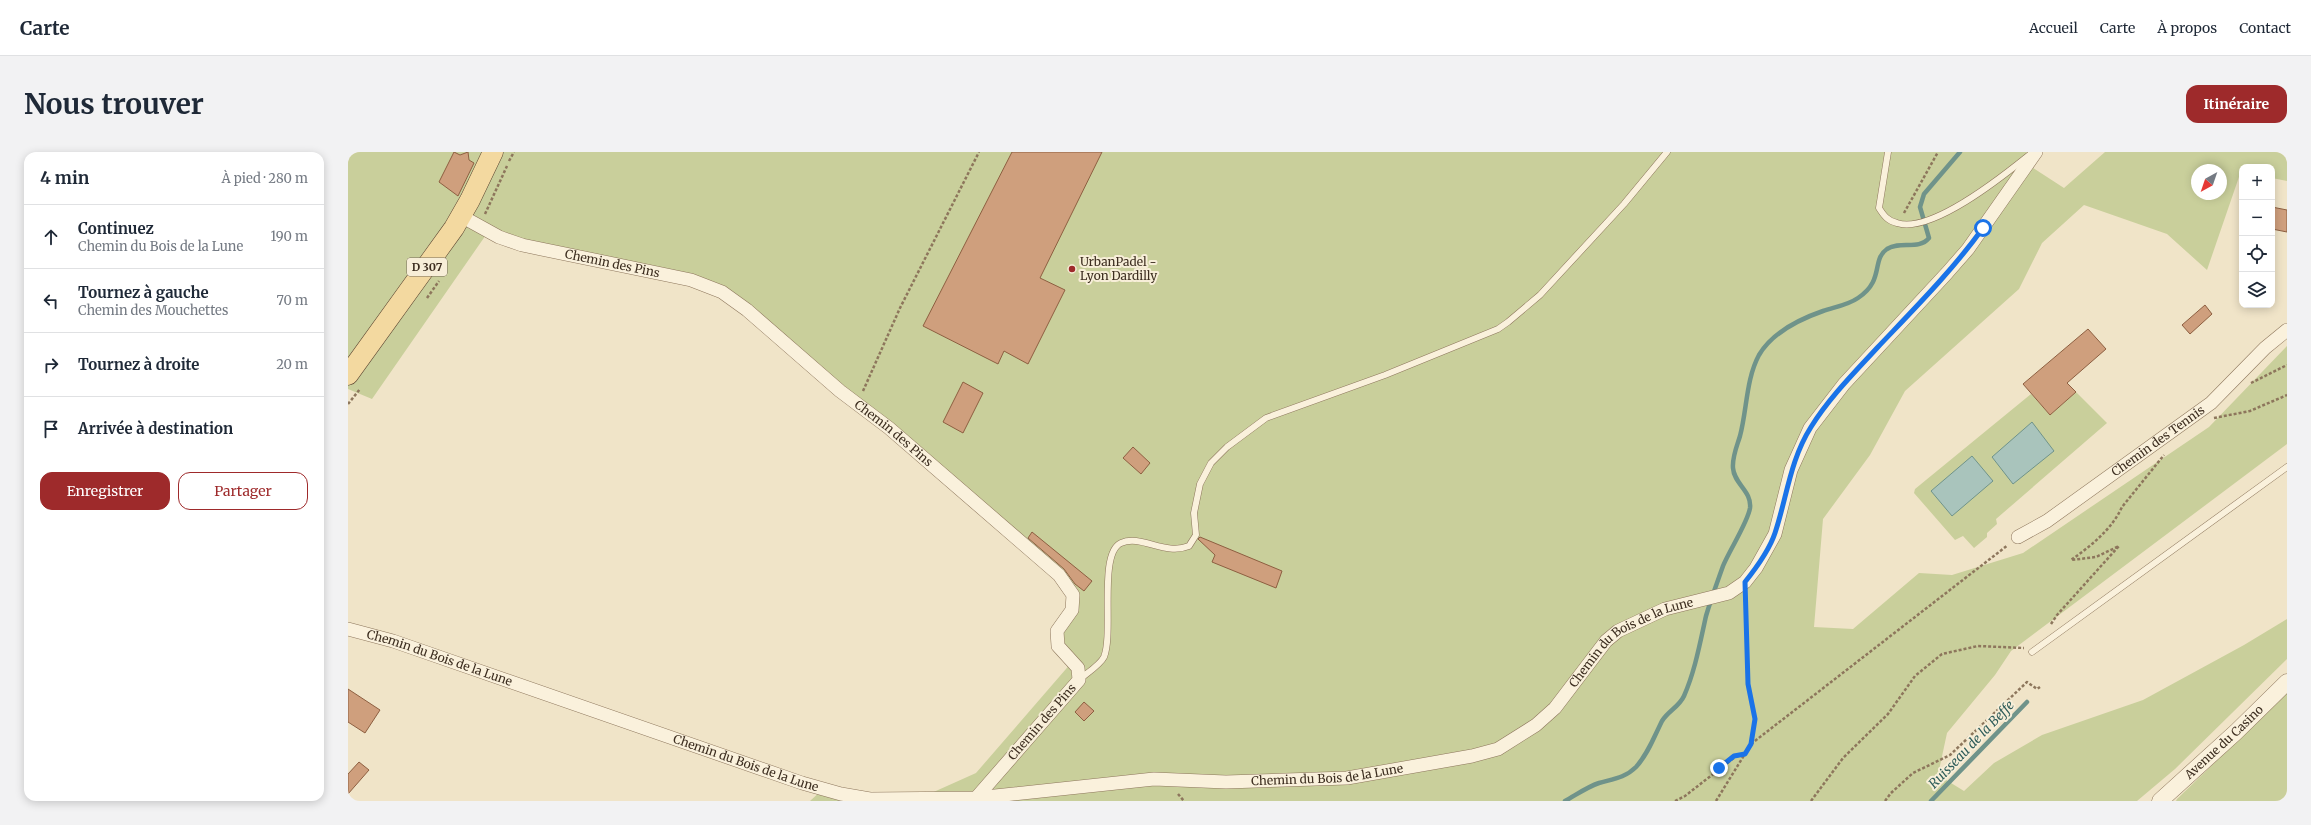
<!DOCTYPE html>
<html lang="fr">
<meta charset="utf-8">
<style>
:root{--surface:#fff;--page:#f2f2f3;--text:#1f2937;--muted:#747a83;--line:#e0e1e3;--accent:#9e2a2b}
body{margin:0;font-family:Merriweather,serif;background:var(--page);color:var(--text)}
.controls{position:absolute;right:12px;top:12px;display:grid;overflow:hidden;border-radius:8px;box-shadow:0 2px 10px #0003}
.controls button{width:36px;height:36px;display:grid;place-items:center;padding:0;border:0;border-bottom:1px solid var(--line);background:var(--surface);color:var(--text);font:20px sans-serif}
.compass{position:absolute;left:1843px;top:12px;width:36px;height:36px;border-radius:50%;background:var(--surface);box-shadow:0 2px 10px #0003;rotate:220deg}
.stop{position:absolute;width:12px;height:12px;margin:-9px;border:3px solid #1a73e8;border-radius:50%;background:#fff}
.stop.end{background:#1a73e8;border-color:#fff;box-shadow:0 1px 4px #0008}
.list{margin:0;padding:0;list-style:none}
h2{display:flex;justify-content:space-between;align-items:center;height:52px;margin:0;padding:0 16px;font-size:17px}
h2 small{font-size:13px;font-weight:400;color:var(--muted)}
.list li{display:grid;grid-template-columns:26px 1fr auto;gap:12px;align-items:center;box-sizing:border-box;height:64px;padding:0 16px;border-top:1px solid var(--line)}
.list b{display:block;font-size:15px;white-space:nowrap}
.list p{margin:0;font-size:13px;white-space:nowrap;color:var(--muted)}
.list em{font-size:13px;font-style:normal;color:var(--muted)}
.actions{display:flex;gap:8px;padding:12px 16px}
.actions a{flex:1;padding:9px 0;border:1px solid var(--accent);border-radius:12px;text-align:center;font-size:14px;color:var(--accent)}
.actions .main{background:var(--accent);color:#fff}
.icon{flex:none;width:22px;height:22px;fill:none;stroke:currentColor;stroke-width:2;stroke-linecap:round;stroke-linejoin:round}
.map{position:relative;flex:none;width:1939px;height:649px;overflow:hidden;border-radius:12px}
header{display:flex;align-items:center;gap:24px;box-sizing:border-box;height:56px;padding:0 20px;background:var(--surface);border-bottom:1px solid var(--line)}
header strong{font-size:19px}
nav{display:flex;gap:22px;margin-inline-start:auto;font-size:14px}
.intro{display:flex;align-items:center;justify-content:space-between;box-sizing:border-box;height:96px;padding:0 24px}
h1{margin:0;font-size:28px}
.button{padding:10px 18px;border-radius:12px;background:var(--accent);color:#fff;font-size:14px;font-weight:700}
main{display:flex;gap:24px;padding:0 24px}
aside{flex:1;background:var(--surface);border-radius:12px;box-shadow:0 2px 10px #0003}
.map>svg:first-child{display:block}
.green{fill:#c9cf9b;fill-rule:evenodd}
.water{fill:#a9c4bc;stroke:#6f938a}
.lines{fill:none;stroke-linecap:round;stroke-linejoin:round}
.stream{stroke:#6f938a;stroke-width:4.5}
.building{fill:#cf9f7d;stroke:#8d5f41}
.service-casing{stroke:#8d765c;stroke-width:7}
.minor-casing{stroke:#8d765c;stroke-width:14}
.tertiary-casing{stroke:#8d765c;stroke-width:17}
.primary-casing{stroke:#5b4430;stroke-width:21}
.path{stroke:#8d765c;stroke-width:2.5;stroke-dasharray:3 2;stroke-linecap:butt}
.service{stroke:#faf1dc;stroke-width:6}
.minor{stroke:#faf1dc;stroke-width:13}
.tertiary{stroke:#faf1dc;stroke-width:16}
.primary{stroke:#f3d9a0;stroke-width:20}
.route{stroke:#1a73e8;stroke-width:5}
.poi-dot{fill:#9e2a2b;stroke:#f7eed8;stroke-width:1.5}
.labels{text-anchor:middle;stroke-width:4;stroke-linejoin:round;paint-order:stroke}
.shield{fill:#f7eed8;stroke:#756857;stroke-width:1}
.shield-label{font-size:11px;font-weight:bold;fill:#3d2e20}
.poi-label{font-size:12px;fill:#3d2e20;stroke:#f7eed8;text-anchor:start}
.street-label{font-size:12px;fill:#3d2e20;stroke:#f7eed8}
.water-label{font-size:13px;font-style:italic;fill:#2f5d5a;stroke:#f7eed8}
</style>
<header>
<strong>Carte</strong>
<nav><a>Accueil</a><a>Carte</a><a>À propos</a><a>Contact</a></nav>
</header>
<div class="intro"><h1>Nous trouver</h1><a class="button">Itinéraire</a></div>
<main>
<aside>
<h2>4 min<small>À pied · 280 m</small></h2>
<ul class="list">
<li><svg class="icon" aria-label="ahead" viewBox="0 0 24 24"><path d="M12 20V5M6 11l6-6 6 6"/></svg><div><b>Continuez</b><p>Chemin du Bois de la Lune</p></div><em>190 m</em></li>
<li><svg class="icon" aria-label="left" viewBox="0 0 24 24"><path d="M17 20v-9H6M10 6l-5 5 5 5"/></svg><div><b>Tournez à gauche</b><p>Chemin des Mouchettes</p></div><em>70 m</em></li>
<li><svg class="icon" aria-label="right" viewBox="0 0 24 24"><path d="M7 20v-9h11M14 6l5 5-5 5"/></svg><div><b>Tournez à droite</b></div><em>20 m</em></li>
<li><svg class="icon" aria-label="arrive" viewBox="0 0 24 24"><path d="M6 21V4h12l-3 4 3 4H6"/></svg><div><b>Arrivée à destination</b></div></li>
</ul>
<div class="actions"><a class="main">Enregistrer</a><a>Partager</a></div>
</aside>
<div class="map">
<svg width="1939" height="649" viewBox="0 0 1939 649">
<rect width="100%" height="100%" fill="#f0e4c8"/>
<path class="green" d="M0 0H1679L1673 8 1716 36 1757 0H1939V29L1924 26V15H1894V22H1892L1859 118 1819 82 1736 53 1694 91 1671 137 1557 239 1522 303 1475 367 1466 475 1505 477 1571 421 1604 423 1675 401 1861 275 1939 194V292L1663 499 1647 523 1599 581 1590 623 1616 639 1646 611 1694 583 1795 548 1896 493 1939 467V507L1827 617 1789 649H462L475 637 570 647 628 621 724 510 710 494 725 443 374 140 140 80 24 247 0 237ZM1849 18H1873V42H1849Z
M1728 240 1759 271 1648 367 1649 372 1639 381V385L1626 396 1615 384 1607 388 1566 341 1567 337 1683 242 1702 263Z
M1939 541V649H1828L1829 647Z"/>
<path class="water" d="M1684 270 1706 299 1665 332 1644 305Z
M1624 304 1645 329 1604 364 1583 339Z"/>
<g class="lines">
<path class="stream" d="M1217 649C1228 643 1239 635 1251 631 1265 627 1277 626 1288 615 1300 602 1306 585 1314 569 1320 559 1331 555 1336 544 1347 519 1352 491 1358 464 1363 447 1369 431 1375 414 1381 399 1400 370 1402 356 1404 339 1386 332 1385 316 1384 305 1389 294 1392 284 1399 258 1398 227 1411 203 1424 181 1452 167 1475 159 1487 155 1500 153 1510 146 1537 128 1523 108 1539 97 1553 88 1570 99 1581 86L1572 55 1576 42 1612 0
M1583 649 1679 550"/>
</g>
<path class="building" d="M106 0 112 3 120 0 121 8 126 11 110 44 91 30Z
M664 0H754L692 126 717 138 680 212 656 199 650 212 575 174Z
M1924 55 1939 58V80L1924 77Z
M1857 153 1864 162 1842 182 1834 173Z
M1740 177 1758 197 1719 231 1728 240 1702 263 1675 232Z
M615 230 635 241 615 281 595 270Z
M785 295 802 311 793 322 775 306Z
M684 380 744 429 736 439 727 432 716 417 680 386Z
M852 385 934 419 928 436 864 410 867 403 850 387Z
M0 537 32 558 17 581 0 570Z
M736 550 746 559 736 569 727 560Z
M11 610 21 618 0 642V622Z"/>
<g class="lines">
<g class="service-casing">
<path id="service" d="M1540 0 1531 56C1536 64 1540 69 1549 71 1583 82 1654 25 1680 4
M1684 500 1939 315
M732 527C739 521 752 513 756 505 766 481 750 401 773 391 793 382 817 404 841 394L848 383 846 361 852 332 863 311 879 295 918 266 1037 223 1150 177 1160 170 1192 143 1276 52 1319 0"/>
</g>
<g class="minor-casing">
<g id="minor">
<path id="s1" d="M113 64 151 85 174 93 343 128 374 140 399 158 492 239 541 276 711 423 725 443 724 458 709 479 710 494 730 516 731 528 628 646"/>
<path id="s2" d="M1670 385 1699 369 1863 251 1917 196 1939 178"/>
<path id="s3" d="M0 477 45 489 454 631 493 642 522 647 628 646 806 627 878 630 999 626 1124 604 1150 597 1188 573 1207 556 1258 489 1270 479 1317 457 1381 441 1397 430 1408 416 1427 382 1443 318 1462 276 1496 232 1599 121 1620 97 1688 0"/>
</g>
</g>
<g class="tertiary-casing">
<g id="tertiary">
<path id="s4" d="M1812 649 1888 580 1939 530"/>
</g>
</g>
<g class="primary-casing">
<path id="primary" d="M0 223 106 76 122 48 145 0"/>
</g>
<path class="path" d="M161 9 166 0
M1556 61 1590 0
M137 62 159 14
M79 146 91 129
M1903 231 1939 213
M515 239 552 156 631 0
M0 252 12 237
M1866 266 1902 259 1939 243
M1703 472 1709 463 1771 394 1748 405 1723 408C1743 394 1764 377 1774 355L1816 303
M1403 592 1660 393
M830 642 836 649
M1327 649 1337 644 1387 605 1397 602
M1368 649 1403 592 1407 567 1400 532 1397 446
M1463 649 1495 606 1540 562 1567 524 1594 502 1630 494 1676 496
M1537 649 1543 641 1565 621 1602 603 1679 530 1689 537 1692 535"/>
<use href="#service" class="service"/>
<use href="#minor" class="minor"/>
<use href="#tertiary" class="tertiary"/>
<use href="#primary" class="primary"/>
</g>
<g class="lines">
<path class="route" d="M1371 616 1386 604 1397 602 1403 592 1407 567 1400 532 1397 430C1409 415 1421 399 1427 381 1439 345 1442 308 1463 275 1481 246 1506 221 1529 196 1566 157 1604 119 1635 76"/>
</g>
<circle class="poi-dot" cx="724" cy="117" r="4"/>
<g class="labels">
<rect class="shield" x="59" y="106" width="40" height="18" rx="3"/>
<g class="shield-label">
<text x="79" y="119">D 307</text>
</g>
<g class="poi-label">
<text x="732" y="114">UrbanPadel -<tspan x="732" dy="14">Lyon Dardilly</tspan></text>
</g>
<g class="street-label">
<text dy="4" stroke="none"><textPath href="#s1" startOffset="160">Chemin des Pins</textPath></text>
<text dy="4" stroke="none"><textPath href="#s1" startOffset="496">Chemin des Pins</textPath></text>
<text dy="4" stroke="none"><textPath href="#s2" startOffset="170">Chemin des Tennis</textPath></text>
<text dy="4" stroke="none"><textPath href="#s3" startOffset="1356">Chemin du Bois de la Lune</textPath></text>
<text dy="4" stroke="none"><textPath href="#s3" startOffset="96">Chemin du Bois de la Lune</textPath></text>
<text transform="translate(694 570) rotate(-49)" y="4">Chemin des Pins</text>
<text dy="4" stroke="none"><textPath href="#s4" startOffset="87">Avenue du Casino</textPath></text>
<text dy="4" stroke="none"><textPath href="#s3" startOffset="420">Chemin du Bois de la Lune</textPath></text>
<text dy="4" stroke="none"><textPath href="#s3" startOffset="1008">Chemin du Bois de la Lune</textPath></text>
</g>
<g class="water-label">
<text transform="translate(1623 592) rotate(-46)" y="5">Ruisseau de la Beffe</text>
</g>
</g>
</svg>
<div class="controls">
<button>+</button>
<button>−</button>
<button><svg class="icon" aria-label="locate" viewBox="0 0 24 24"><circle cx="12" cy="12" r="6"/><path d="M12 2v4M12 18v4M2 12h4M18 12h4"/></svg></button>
<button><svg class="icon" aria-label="layers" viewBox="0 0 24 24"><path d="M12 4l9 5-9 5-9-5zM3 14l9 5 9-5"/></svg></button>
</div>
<svg class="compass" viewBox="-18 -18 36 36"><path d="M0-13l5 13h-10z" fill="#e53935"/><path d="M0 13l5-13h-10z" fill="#747a83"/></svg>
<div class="stop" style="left:1635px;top:76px"></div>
<div class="stop end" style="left:1371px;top:616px"></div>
</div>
</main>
